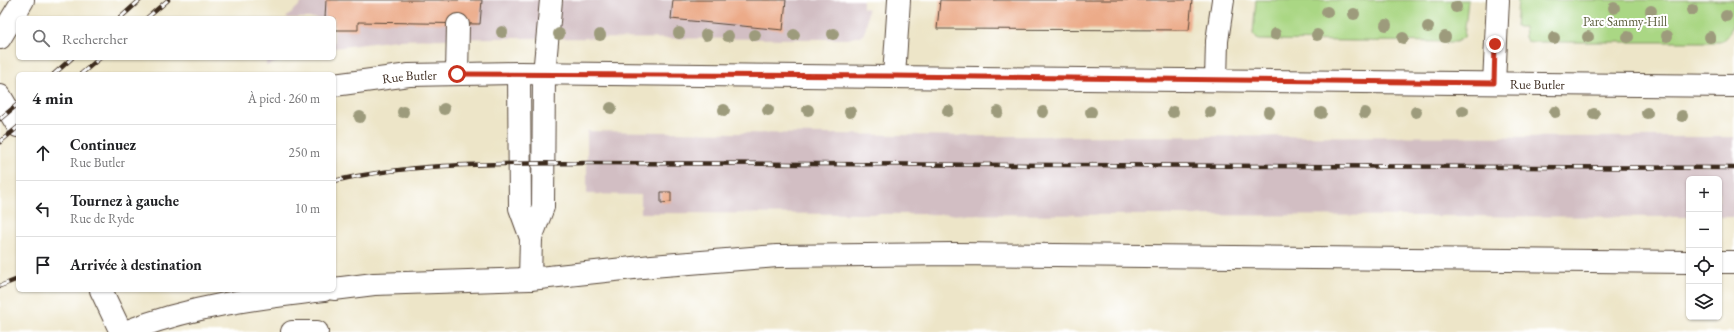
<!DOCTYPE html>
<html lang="fr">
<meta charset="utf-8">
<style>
:root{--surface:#fff;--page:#f2f2f2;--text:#202124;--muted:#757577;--line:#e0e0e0}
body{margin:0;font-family:"EB Garamond",serif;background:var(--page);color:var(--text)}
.controls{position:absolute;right:12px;bottom:12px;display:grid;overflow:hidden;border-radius:6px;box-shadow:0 1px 3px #0004}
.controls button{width:36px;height:36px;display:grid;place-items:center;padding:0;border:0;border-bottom:1px solid var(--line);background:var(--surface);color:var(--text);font:20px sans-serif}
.stop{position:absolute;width:12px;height:12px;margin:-9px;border:3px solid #c8321e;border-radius:50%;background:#fff}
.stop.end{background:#c8321e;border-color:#fff;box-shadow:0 1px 4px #0008}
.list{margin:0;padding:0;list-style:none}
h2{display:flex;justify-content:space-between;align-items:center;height:52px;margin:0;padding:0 16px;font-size:17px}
h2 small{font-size:13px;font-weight:400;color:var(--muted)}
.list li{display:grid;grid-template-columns:26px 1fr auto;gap:12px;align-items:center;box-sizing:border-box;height:56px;padding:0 16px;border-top:1px solid var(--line)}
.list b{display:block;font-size:15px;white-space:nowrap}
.list p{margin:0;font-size:13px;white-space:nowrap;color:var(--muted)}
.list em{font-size:13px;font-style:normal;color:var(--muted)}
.icon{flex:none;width:22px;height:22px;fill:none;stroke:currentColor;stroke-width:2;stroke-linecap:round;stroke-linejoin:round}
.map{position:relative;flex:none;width:1734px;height:332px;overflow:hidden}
.search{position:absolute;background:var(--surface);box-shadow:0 1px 3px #0004;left:16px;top:16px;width:320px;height:44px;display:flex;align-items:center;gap:10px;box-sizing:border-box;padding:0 14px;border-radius:6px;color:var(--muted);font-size:15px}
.panel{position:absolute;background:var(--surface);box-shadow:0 1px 3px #0004;left:16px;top:72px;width:320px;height:220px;border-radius:6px}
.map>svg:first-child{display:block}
.industrial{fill:#d2bec3}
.green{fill:#aad784;stroke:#728051}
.building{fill:#ecab89}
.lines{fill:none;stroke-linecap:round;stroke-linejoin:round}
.minor-casing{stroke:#564638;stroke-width:24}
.highway-casing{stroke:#564638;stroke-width:24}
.minor{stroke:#fff;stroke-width:22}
.highway{stroke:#fff;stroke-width:22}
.rail-casing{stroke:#3b2a1e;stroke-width:4.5}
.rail{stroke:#fff;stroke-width:3;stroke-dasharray:9;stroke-linecap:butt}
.tree{fill:#9d9b7c}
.route{stroke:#c8321e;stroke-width:5}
.labels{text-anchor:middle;stroke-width:4;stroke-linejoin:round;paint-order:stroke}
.park-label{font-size:13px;fill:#5c5e3d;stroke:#fff}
.street-label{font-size:13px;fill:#3b2a1e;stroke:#fff}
</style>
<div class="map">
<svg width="1734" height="332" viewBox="0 0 1734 332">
<rect width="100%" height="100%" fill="#fff"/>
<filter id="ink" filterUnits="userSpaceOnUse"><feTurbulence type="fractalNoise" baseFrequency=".025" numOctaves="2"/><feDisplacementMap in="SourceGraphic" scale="8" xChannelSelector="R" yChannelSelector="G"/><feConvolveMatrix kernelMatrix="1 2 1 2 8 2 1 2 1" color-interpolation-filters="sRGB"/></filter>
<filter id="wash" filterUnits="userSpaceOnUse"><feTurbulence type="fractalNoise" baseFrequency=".012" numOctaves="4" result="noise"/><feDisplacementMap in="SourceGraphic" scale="16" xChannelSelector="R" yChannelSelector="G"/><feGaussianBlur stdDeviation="0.9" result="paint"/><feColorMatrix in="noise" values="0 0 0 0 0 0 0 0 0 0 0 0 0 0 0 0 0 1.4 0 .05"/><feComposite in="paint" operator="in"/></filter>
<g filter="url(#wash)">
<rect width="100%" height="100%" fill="#ede5c8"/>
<path class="industrial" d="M305 0H863V8L868 9 866 28 863 35 848 39 497 38 396 40 334 48V18H286Z
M266 58H288L266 66Z
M587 131 977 136 1734 137V217H1719V179H1689V217L641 213V195L587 194Z"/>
<path class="green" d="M1256 0H1468L1464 37 1456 42 1258 40 1253 34Z
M1518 0H1734C1734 17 1734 35 1719 42H1533L1527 41 1525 37 1524 27H1516Z"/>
<g id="blocks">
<path class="building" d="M326 0H482L480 24 358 22V30H334V18H325Z
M673 0H786L783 30 671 19Z
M940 0H1192L1189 30 937 29Z
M661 192H671V202L661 203Z"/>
</g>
</g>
<g filter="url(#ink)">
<use href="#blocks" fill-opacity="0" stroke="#564638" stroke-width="1"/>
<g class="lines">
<g class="minor-casing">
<g id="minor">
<path d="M0 38 23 0"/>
<path d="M519 73 520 208 531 238"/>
<path d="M457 74 458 25"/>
<path d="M894 76 899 0"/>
<path d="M1216 80 1217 41 1223 0"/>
<path d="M1494 83 1498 0"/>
<path id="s1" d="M334 85 409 75 519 73 1734 86"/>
<path d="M0 96 18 126"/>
<path d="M1719 262H1734"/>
<path d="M530 279 531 238 543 207 544 74 551 0"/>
<path d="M334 289 374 284 530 279 652 266 777 256 954 254 1689 262"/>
<path d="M101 290 121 332"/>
<path d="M125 332C190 306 256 298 324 290"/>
</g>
</g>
<g class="highway-casing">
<path id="highway" d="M292 332H317"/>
</g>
<use href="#minor" class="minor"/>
<use href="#highway" class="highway"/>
<g class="rail-casing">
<path id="rail" d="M120 18 140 0
M147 18 168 0
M54 74 72 58
M81 74 100 58
M0 119 18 104
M0 142 18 127
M334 181C417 162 502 164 587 163L1734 168
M0 286 18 279"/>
</g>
<use href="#rail" class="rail"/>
</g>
<g class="tree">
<circle cx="1456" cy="7" r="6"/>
<circle cx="1614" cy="8" r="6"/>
<circle cx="1692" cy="10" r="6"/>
<circle cx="1651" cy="11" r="6"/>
<circle cx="1327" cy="12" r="6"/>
<circle cx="1354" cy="14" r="6"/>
<circle cx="1726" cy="16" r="6"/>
<circle cx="1386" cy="25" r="6"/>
<circle cx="1428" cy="27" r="6"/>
<circle cx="502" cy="32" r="6"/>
<circle cx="679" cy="33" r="6"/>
<circle cx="559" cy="34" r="6"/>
<circle cx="833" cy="34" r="6"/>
<circle cx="1275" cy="34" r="6"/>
<circle cx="600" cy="35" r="6"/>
<circle cx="706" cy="35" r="6"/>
<circle cx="755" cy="35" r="6"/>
<circle cx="794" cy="35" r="6"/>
<circle cx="1317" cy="35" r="6"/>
<circle cx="728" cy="36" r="6"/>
<circle cx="1667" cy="36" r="6"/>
<circle cx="1445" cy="37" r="6"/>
<circle cx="1588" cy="37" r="6"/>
<circle cx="1628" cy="37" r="6"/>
<circle cx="1710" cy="37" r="6"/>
<circle cx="1403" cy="38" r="6"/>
<circle cx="1554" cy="38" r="6"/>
<circle cx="611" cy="108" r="6"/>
<circle cx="444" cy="109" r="6"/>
<circle cx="724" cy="110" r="6"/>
<circle cx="768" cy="110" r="6"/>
<circle cx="808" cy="110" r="6"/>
<circle cx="948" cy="111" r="6"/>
<circle cx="1463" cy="111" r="6"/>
<circle cx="403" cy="112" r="6"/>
<circle cx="850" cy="112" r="6"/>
<circle cx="998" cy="112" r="6"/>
<circle cx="1043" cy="112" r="6"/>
<circle cx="1091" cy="112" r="6"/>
<circle cx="1173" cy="112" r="6"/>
<circle cx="1210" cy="112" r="6"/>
<circle cx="1269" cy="112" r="6"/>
<circle cx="1416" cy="112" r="6"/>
<circle cx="1555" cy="112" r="6"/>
<circle cx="1321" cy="113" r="6"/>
<circle cx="1365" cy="113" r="6"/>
<circle cx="1647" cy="113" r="6"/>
<circle cx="1594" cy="114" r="6"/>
<circle cx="1682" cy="116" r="6"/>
<circle cx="360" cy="117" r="6"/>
</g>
</g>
<g class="lines" filter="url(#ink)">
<path class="route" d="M457 74 894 76 1494 83 1495 44"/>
</g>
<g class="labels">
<g class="park-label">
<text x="1625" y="26">Parc Sammy-Hill</text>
</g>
<g class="street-label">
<text dy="5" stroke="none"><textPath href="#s1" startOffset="76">Rue Butler</textPath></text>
<text dy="5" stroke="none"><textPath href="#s1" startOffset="1204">Rue Butler</textPath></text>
</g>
</g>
</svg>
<div class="controls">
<button>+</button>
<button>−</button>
<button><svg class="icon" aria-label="locate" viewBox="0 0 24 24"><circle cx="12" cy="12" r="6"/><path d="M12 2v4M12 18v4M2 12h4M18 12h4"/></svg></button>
<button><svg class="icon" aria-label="layers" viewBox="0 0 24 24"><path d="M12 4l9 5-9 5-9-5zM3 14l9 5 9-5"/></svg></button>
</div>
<div class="stop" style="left:457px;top:74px"></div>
<div class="stop end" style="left:1495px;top:44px"></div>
<div class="search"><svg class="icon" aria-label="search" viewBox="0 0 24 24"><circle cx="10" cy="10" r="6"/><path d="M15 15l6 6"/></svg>Rechercher</div>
<section class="panel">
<h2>4 min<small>À pied · 260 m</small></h2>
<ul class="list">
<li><svg class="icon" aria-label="ahead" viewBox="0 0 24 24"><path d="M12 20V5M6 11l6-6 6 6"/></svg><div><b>Continuez</b><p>Rue Butler</p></div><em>250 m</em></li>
<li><svg class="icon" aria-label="left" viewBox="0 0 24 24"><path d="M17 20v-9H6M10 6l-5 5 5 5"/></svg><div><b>Tournez à gauche</b><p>Rue de Ryde</p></div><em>10 m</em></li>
<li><svg class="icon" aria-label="arrive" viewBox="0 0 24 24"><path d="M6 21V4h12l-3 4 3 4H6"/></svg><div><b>Arrivée à destination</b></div></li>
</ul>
</section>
</div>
